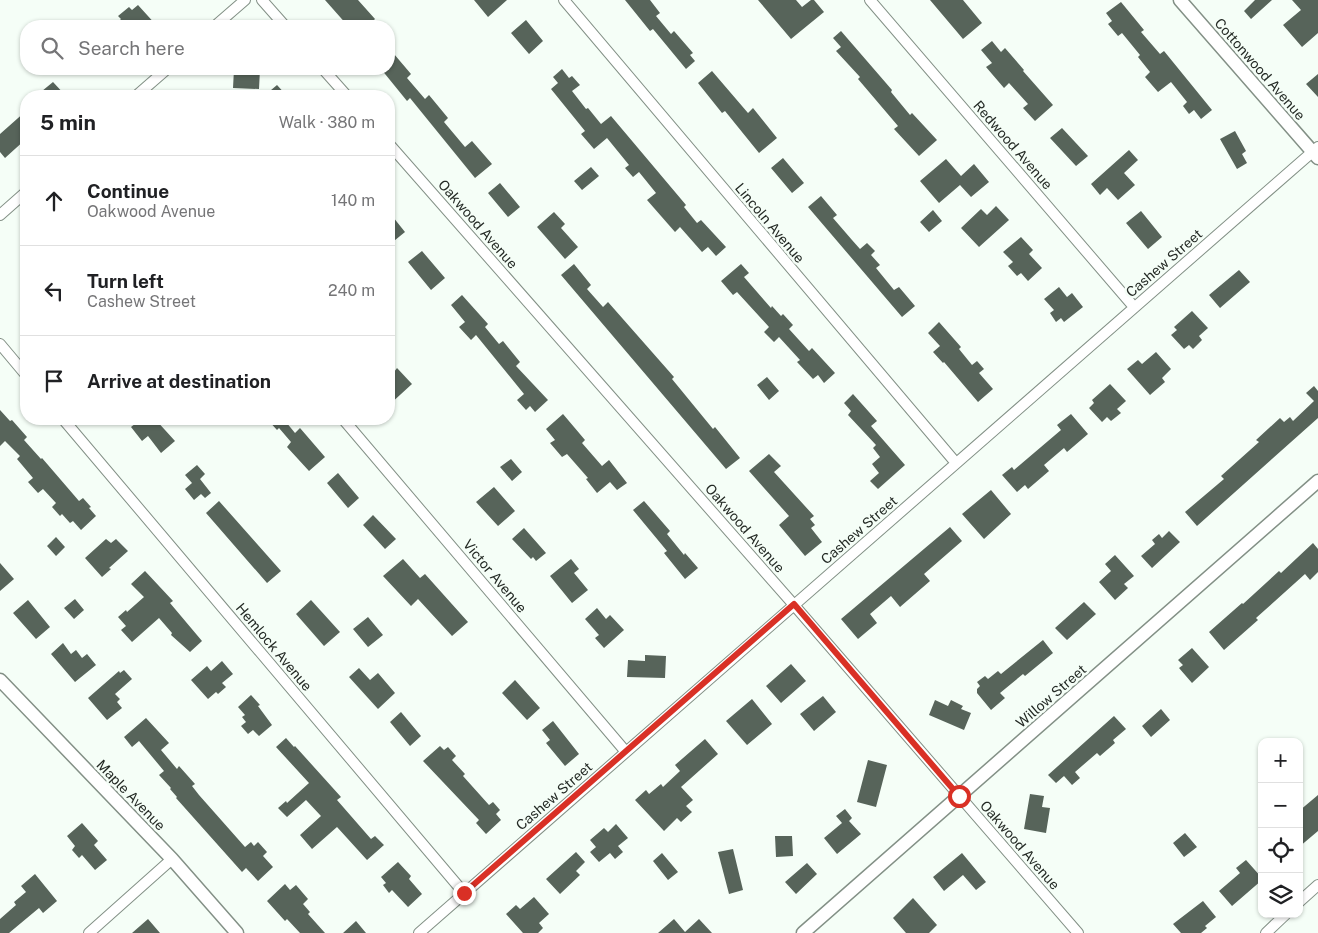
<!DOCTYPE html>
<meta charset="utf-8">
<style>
:root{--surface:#fff;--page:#f2f2f2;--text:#202124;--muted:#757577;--line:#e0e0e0}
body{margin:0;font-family:"Public Sans",sans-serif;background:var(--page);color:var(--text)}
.controls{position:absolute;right:15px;bottom:15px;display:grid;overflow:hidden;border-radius:10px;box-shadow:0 1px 4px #0004}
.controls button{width:45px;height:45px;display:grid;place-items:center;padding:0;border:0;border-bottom:1px solid var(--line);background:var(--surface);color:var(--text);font:25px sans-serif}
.stop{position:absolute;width:15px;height:15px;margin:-11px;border:4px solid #d93025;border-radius:50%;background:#fff}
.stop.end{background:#d93025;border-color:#fff;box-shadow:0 1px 5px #0008}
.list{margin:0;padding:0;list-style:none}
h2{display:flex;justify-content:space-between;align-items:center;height:65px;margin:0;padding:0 20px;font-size:21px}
h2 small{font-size:16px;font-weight:400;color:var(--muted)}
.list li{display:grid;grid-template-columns:32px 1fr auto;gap:15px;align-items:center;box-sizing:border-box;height:90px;padding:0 20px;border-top:1px solid var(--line)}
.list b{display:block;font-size:19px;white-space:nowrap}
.list p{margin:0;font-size:16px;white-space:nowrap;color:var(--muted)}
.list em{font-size:16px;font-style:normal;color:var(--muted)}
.icon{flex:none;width:28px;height:28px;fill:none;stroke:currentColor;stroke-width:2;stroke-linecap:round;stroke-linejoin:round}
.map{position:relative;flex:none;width:1318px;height:933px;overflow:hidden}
.search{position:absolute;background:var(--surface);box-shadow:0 1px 4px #0004;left:20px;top:20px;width:375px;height:55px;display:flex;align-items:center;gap:12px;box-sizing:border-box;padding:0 18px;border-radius:20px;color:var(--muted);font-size:19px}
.panel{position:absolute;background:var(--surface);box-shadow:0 1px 4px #0004;left:20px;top:90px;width:375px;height:335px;border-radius:20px}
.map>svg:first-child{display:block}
.building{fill:#57645a}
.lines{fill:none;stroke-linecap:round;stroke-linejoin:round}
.minor-casing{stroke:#839086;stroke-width:12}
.tertiary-casing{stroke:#839086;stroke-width:15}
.minor{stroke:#fff;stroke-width:10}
.tertiary{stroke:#fff;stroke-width:12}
.route{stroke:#d93025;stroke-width:6}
.labels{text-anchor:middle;stroke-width:5;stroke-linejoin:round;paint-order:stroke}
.street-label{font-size:14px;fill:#242a25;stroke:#f5fef7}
</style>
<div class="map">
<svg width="1318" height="933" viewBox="0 0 1318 933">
<rect width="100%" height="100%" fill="#f5fef7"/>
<path class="building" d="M325 0H358L375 19 368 26H348Z
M474 0H507L488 17Z
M625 0H650L660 13 656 16 671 34 674 31 693 53 690 55 695 61 686 69 653 29 650 31Z
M758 0H796L802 7 811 0H814L824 12 791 39Z
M930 0H963L982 23 963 39Z
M1255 0H1272L1251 19 1244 11Z
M1292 0H1318V33L1302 47 1283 25 1301 10Z
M1121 2 1144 30 1141 32 1160 54 1164 51 1212 110 1201 119 1194 110 1189 114 1183 106 1187 102 1171 82 1158 92 1145 77 1150 72 1138 57 1140 55 1122 33 1118 36 1108 24 1112 21 1106 13Z
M138 5 157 26H114L121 19 118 16 129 7 132 10Z
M526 20 543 41 529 54 511 33Z
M841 31 892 90 891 92 910 115 912 113 937 140 919 156 894 129 898 126 858 79 860 77 836 51 841 47 833 38Z
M992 41 1001 52 1005 48 1024 70 1023 71 1053 105 1035 121 1023 108 1028 104 1009 83 1004 88 986 67 992 63 981 50Z
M394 54 411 74 407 78 425 99 429 95 448 118 444 122 465 147 472 141 492 164 475 178 410 98 407 101 381 69H389V58Z
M234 69H260L259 89 233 88Z
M562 69 569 78 572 76 580 85 572 91 586 109 588 108 601 124 611 116 686 205 684 207 697 223 701 220 726 247 716 256 708 247 702 252 680 227 675 232 647 200 656 193 639 172 633 177 625 168 629 165 607 138 594 149 581 134 585 131 551 89 558 83 553 77Z
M712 71 748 113 753 108 777 138 759 153 725 111 722 113 698 83Z
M1318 74V97L1306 84Z
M53 82 66 96H36Z
M277 85 287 96H264Z
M26 111V139L5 158 0 152V134Z
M1062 128 1088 156 1076 166 1050 138Z
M1235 131 1246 151 1242 154 1247 163 1237 169 1220 139Z
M1129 150 1138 160 1124 173 1135 185 1118 200 1107 188 1100 195 1091 184Z
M783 158 804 183 792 193 771 168Z
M946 159 961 176 974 164 989 182 971 197 960 185 939 203 920 181Z
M591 167 599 176 582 190 574 181Z
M500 183 520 207 508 217 488 193Z
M821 196 837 215 833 218 852 240 860 249 867 243 875 251 871 255 880 265 876 268 894 290 899 287 915 306 902 317 808 207Z
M996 206 1009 220 979 247 961 228 981 209 987 215Z
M933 210 942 221 929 232 920 222Z
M1141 211 1162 237 1148 249 1126 223Z
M389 212 405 232 389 245Z
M554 212 565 224 561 228 578 247 565 259 537 227Z
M1021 237 1033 250 1029 254 1042 268 1028 281 1021 273 1017 276 1008 266 1013 262 1003 252Z
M422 251 445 278 431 290 408 262Z
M574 264 591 285 587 289 603 307 608 302 674 377 672 379 713 429 715 427 740 458 726 469 561 275Z
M741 264 749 273 744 277 771 308 772 306 781 316 783 314 793 325 789 329 809 351 812 348 835 373 824 383 818 375 813 379 797 362 800 360 779 337 774 342 764 332 769 327 737 292 733 295 721 281Z
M1239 270 1250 282 1220 308 1209 295Z
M1059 287 1067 297 1072 293 1083 307 1064 322 1061 318 1056 322 1050 313 1054 310 1044 299Z
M462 295 488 324 485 327 499 344 503 341 520 362 516 366 548 400 535 412 530 406 526 410 517 400 524 394 476 335 471 340 459 327 465 322 451 305Z
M1192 311 1208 328 1199 336 1202 340 1193 349 1189 345 1184 349 1171 335 1177 330 1174 327Z
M939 322 961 347 959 349 972 365 977 361 984 369 979 373 993 389 978 402 944 362 943 363 933 352 940 346 928 333Z
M1156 352 1171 369 1162 378 1165 382 1150 395 1127 369 1138 360 1142 364Z
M389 366 394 372 397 368 412 384 389 405Z
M767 377 779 391 769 400 757 385Z
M1110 384 1126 401 1117 409 1121 413 1111 421 1107 417 1102 422 1089 408 1094 403 1092 400Z
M1314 386 1318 391V418L1197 526 1185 512 1224 479 1221 476 1259 442 1256 440 1280 418 1284 422 1290 417 1293 421 1314 401 1306 393Z
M853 394 877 421 871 426 905 465 878 489 870 481 879 473 872 464 880 457 873 448 876 445 848 415 851 411 844 403Z
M0 410 10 421 12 420 27 437 24 440 41 459 42 458 79 501 83 498 91 507 89 508 96 516 81 530 73 521 70 523 62 514 60 516 52 507 56 503 43 489 38 493 28 482 33 478 17 459 20 456 5 441 0 446Z
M563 414 585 440 582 443 602 466 609 460 627 483 617 490 610 482 597 493 586 479 588 478 567 454 562 457 550 443 555 440 546 429Z
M1071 414 1088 434 1067 452 1064 448 1044 465 1049 471 1028 489 1025 485 1017 492 1002 475 1012 467 1014 470 1061 430 1057 425Z
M141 419H155L175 441 161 453 148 436 142 441 131 427Z
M267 419H289L286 422 295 433 300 428 325 457 309 471 287 447 291 442 279 428 277 430Z
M769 454 781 466 774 472 814 516 810 519 815 525 811 528 822 542 805 556 779 525 789 516 749 471Z
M511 459 522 472 512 481 500 467Z
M197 465 205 474 200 479 211 493 205 498 201 494 194 500 185 489 192 483 185 475Z
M338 473 359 498 348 508 327 483Z
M494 487 515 511 498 526 476 502Z
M991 490 1011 514 984 539 962 514Z
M219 501 281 571 267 583 206 513Z
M644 501 670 531 667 534 684 555 685 553 698 568 685 579 664 553 667 551 633 510Z
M373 515 396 539 385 549 363 525Z
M950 527 962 541 924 574 930 581 900 607 891 596 870 614 877 623 858 639 841 619Z
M524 528 546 553 536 561 533 557 531 559 512 539Z
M1169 531 1180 542 1152 568 1141 556 1155 544 1152 540 1159 534 1162 538Z
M56 537 65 547 56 556 47 546Z
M106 539 111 543 116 539 128 551 109 568 111 569 102 577 85 558Z
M1313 543 1318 549V572L1310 580 1305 574 1256 618 1258 620 1224 650 1209 632 1242 603 1243 604 1279 571 1281 573Z
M1115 555 1134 576 1124 584 1128 588 1115 600 1099 582 1111 571 1105 564Z
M403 559 420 578 425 574 468 622 452 636 418 599 411 606 383 576Z
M571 559 579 569 574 573 588 590 572 603 550 576Z
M0 563 14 579 0 591Z
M145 571 173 601 170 603 202 641 190 652 171 635 172 633 159 618 132 642 121 630 126 626 118 617 126 610 127 612 144 597 131 584Z
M75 599 84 610 74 619 64 608Z
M28 600 50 627 36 639 13 613Z
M311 600 340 632 324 646 296 614Z
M1084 602 1096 614 1067 640 1055 628Z
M597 608 606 619 610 615 624 630 604 648 595 638 599 635 585 619Z
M368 617 383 635 368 647 353 629Z
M1043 640 1053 653 1025 676 1023 674 1000 693 1005 698 991 710 977 693V689L980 686 977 682 985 676 988 679 998 671 1001 674Z
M63 643 71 654 76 650 82 658 87 654 96 665 75 682 51 654Z
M1192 648 1209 667 1192 683 1179 668 1183 665 1178 660Z
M645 655 666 656 665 678 627 677 628 660 645 661Z
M222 661 233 674 222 683 226 687 218 694 216 692 208 699 191 680 207 666 211 671Z
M791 664 806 681 781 703 766 686Z
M359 668 370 680 378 673 395 693 378 709 349 677Z
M124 670 132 679 115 694 120 699 117 702 122 708 107 720 88 698 119 671 120 673Z
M515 680 540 708 527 720 502 693Z
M251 695 260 705 258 706 272 725 259 736 253 730 248 734 241 726 246 722 242 717 245 715 238 707Z
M823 696 836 712 814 731 800 714Z
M752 699 772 724 747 745 726 721Z
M935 700 948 706 951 700 963 706 961 709 971 713 964 730 929 715Z
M1161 709 1170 720 1151 737 1142 726Z
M401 712 421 736 410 746 390 722Z
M1114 716 1126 729 1113 740 1115 743 1100 756 1097 753 1075 772 1080 778 1072 785 1064 776 1056 783 1048 775Z
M146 718 169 743 161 750 177 769 179 766 195 784 192 786 199 795 245 847 251 842 254 846 258 842 267 852 263 856 273 867 258 881 246 868 242 872 176 798 177 797 170 789 171 788 159 775 164 771 139 741 132 747 124 737Z
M553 721 579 754 565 766 546 743 550 740 542 730Z
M286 738 294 747 295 746 341 797 337 800 371 839 375 836 384 845 367 860 337 827 312 849 300 835 321 816 306 800 287 817 278 808 286 801 287 803 309 783 276 747Z
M705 739 718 754 681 787 693 800 686 806 692 812 681 822 677 818 664 831 635 800 646 790 649 794 661 784 663 787 680 771 675 765Z
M440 746 444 750 448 747 456 756 452 760 465 774 463 776 489 805 493 802 500 810 496 814 501 820 486 834 476 823 479 820 423 761Z
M868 760 887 765 876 807 857 802Z
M1030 794 1044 796 1042 807 1050 808 1046 833 1024 829Z
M1318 795V831L1299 847V811Z
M845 809 852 818 849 821 861 834 837 854 824 838 842 823 836 816Z
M82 823 98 841 94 845 107 860 95 870 82 855 79 858 72 850 75 846 67 836Z
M616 824 628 838 618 846 623 852 615 859 610 853 599 862 590 852 596 847 590 840 604 828 608 832Z
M1185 833 1197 847 1184 857 1173 843Z
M775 836H792L793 856 776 857Z
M733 849 743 890 729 894 718 852Z
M576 852 585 862 576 871 580 875 560 894 546 879Z
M662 853 678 872 668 880 653 861Z
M962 853 986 882 976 890 963 875 944 891 933 877Z
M1246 860 1262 878V880L1232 906 1219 891 1240 873 1236 868Z
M398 862 411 876 409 879 422 894 408 907 392 890 389 893 383 885 386 883 381 877Z
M807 863 817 874 796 894 785 882Z
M35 874 57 901 43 913 39 908 9 933H0V919L16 905 14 902 26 892 21 886Z
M285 884 290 890 296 885 308 899 303 904 310 912 308 914 325 933H300L287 919 285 921 267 901Z
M534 897 549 914 539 923 543 928 538 933H523L506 914 516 905 520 909Z
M913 898 937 925 929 933H906L893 918Z
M1203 901 1216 917 1205 926 1207 928 1201 933H1181L1173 924Z
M148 919 160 933H132Z
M674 919 685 932 699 919 712 933H658Z
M356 921 366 933H343Z"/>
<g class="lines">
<g class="minor-casing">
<path id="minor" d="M262 0 285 26
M564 0 956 463
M870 0 1134 307
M215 26 245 0
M323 69 347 96
M136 96 167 69
M389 144 794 605 1078 933
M0 215 26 192
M0 344 26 375
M63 419 464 893
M343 419 626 752
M1299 902 1318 885
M89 933 172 859
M419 933 1318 147
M1266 933 1286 914"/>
</g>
<g class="tertiary-casing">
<path id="tertiary" d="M1180 0 1318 158
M0 680 172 859 237 933
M803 933 1318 481"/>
</g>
<use href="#minor" class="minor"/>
<use href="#tertiary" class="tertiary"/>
</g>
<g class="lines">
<path class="route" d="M464 893 794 604 959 796"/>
</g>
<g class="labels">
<g class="street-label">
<text transform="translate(1260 69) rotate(49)" y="5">Cottonwood Avenue</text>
<text transform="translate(1013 145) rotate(49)" y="5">Redwood Avenue</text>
<text transform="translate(770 223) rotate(50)" y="5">Lincoln Avenue</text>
<text transform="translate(478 224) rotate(49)" y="5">Oakwood Avenue</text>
<text transform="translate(1164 263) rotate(-41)" y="5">Cashew Street</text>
<text transform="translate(745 528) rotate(49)" y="5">Oakwood Avenue</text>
<text transform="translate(859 530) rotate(-41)" y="5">Cashew Street</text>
<text transform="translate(495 576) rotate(50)" y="5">Victor Avenue</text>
<text transform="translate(274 647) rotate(50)" y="5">Hemlock Avenue</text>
<text transform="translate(1051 696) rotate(-41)" y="5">Willow Street</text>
<text transform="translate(131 795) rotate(46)" y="5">Maple Avenue</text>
<text transform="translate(554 796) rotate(-41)" y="5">Cashew Street</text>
<text transform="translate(1020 845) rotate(49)" y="5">Oakwood Avenue</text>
</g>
</g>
</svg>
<div class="controls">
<button>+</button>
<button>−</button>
<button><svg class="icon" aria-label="locate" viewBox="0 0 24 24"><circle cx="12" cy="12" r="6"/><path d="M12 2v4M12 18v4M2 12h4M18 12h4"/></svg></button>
<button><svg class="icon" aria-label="layers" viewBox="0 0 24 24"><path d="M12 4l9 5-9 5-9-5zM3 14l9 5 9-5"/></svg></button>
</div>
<div class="stop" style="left:959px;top:796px"></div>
<div class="stop end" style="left:464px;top:893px"></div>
<div class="search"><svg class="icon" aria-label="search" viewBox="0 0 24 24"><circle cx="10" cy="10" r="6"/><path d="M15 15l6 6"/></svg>Search here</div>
<section class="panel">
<h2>5 min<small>Walk · 380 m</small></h2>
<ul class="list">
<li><svg class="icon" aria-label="ahead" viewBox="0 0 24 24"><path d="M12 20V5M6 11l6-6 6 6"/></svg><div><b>Continue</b><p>Oakwood Avenue</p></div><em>140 m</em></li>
<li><svg class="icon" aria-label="left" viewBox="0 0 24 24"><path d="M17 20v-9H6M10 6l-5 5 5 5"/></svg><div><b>Turn left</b><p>Cashew Street</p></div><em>240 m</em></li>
<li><svg class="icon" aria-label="arrive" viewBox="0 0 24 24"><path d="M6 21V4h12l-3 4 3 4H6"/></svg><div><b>Arrive at destination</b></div></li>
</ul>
</section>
</div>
